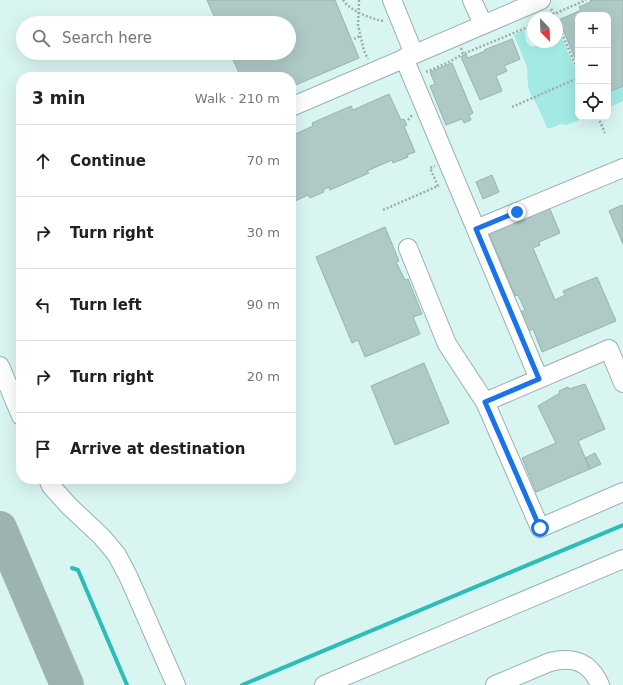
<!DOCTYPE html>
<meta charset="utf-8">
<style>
:root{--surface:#fff;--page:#f2f2f2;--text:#202124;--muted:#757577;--line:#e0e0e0}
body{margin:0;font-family:"DejaVu Sans",sans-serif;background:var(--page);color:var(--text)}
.controls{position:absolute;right:12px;top:12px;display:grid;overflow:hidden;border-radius:8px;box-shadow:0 4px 16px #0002}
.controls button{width:36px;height:36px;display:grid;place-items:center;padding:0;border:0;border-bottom:1px solid var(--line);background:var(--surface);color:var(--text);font:20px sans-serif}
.compass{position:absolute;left:527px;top:12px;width:36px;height:36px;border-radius:50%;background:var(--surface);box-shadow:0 4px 16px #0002;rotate:157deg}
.stop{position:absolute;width:12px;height:12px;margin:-9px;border:3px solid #1a73e8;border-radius:50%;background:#fff}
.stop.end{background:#1a73e8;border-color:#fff;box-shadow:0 1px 4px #0008}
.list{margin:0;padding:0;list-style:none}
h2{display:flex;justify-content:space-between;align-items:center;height:52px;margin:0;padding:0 16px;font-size:17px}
h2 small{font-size:13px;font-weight:400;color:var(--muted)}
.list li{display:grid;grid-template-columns:26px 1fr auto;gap:12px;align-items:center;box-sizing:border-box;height:72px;padding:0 16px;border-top:1px solid var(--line)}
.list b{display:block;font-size:15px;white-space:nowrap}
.list em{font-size:13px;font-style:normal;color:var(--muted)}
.icon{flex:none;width:22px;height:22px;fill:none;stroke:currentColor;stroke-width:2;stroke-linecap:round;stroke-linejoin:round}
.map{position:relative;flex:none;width:623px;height:685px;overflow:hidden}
.search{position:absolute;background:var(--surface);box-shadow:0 4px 16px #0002;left:16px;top:16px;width:280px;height:44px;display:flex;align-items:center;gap:10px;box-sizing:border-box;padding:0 14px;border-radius:22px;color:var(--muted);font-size:15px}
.panel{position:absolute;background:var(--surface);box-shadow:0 4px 16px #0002;left:16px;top:72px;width:280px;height:412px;border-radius:16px}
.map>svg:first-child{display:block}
.green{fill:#a3eae4}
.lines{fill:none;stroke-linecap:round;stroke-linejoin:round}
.stream{stroke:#2ebdb6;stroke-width:4}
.taxiway{stroke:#9db3b0;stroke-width:34}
.building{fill:#aec9c6;stroke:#98b2b0}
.minor-casing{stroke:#98b2af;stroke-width:20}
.path{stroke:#9aafad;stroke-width:2.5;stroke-dasharray:2 2;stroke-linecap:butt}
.minor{stroke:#fff;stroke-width:18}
.route{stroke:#1a73e8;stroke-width:5}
</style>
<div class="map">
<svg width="623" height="685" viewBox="0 0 623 685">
<rect width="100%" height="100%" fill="#d9f5f2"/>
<path class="green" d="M557 27 578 75V117H586L567 125 560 124 552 128H547L537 105 531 95 528 86 527 67 514 35 524 30C527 39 523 42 533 47L539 44 540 42H557Z
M623 85V101L608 108V92Z"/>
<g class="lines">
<path class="stream" d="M72 568 78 570 127 685
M242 685 623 525"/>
<path class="taxiway" d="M0 528 67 685"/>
</g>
<path class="building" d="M207 0H335L359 58 291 87V77H241L230 53H289V23H217Z
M595 0H623V86L608 92V15H578V65L559 20 581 10 579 7Z
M512 39 520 59 504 66 507 71 496 76 502 91 480 100 461 57 466 54 468 58 485 51 484 50Z
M452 63 473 113 469 115 471 120 464 123 462 119 446 125 430 86 435 84 430 72Z
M389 94 401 120 404 119 407 125 404 126 415 152 407 155 408 157 393 163 392 160 367 171 369 173 330 190 329 187 323 190 324 192 310 198 308 195 293 202 291 198V136L313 126 312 123 351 106 353 110Z
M492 175 499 192 483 199 476 182Z
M622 205 623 207V244L609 211Z
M549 207 560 233 539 242 540 245 533 248 555 300 565 295 563 291 597 277 616 321 542 352 533 329 527 332 519 313 525 310 518 295 515 296 488 232Z
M385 227 399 261 396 262 405 280 408 279 422 314 413 317 420 334 365 357 358 340 352 343 316 257Z
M424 363 449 423 395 445 371 386Z
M585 384 605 429 578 441 590 469 536 492 522 458 556 443 538 406 560 393 559 391 568 387 569 389Z
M595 453 601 464 590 469 585 458Z"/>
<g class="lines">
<g class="minor-casing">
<path id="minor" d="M392 0 414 54
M472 0 483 24
M404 58 539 379
M291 107 541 0
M476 229 623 168
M408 248 447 344 485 402 609 349 623 383
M0 366 21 416
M485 402 540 528 623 492
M48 479 51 486 69 506 102 537 117 555 129 578 176 685
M324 685 623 559
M495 685 550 662C574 656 590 662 600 685"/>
</g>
<path class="path" d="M343 0C350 11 373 20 385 21
M359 0 358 25 364 51 368 59
M591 0V1
M551 9 554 14 586 0
M549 18 554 16
M557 22 578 71
M354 39 360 36
M461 48 463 54 533 25
M426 72 447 63 463 54
M512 107 578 78
M598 117 605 133
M408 120 412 115
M383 210 438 186 430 168 435 166"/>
<use href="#minor" class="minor"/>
</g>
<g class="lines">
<path class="route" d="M517 212 476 229 539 379 485 402 540 528"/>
</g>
</svg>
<div class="controls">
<button>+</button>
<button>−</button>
<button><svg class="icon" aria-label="locate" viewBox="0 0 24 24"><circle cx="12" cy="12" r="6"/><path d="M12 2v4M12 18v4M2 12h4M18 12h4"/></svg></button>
</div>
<svg class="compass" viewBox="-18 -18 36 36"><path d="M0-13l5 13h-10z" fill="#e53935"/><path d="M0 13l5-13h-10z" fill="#757577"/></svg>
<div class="stop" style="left:540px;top:528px"></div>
<div class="stop end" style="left:517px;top:212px"></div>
<div class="search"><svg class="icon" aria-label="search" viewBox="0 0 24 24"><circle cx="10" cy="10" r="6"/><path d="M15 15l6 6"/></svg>Search here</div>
<section class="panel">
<h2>3 min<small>Walk · 210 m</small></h2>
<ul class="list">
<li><svg class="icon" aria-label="ahead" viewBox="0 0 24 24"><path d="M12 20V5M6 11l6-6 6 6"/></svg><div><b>Continue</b></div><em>70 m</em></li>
<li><svg class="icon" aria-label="right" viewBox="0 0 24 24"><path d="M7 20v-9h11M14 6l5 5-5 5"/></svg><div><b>Turn right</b></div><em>30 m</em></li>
<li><svg class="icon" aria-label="left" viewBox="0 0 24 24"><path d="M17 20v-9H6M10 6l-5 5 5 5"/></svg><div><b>Turn left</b></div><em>90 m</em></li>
<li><svg class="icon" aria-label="right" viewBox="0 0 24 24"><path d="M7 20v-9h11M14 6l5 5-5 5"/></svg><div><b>Turn right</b></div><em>20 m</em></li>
<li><svg class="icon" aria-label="arrive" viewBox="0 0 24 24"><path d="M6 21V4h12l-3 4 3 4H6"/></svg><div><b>Arrive at destination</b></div></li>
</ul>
</section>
</div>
